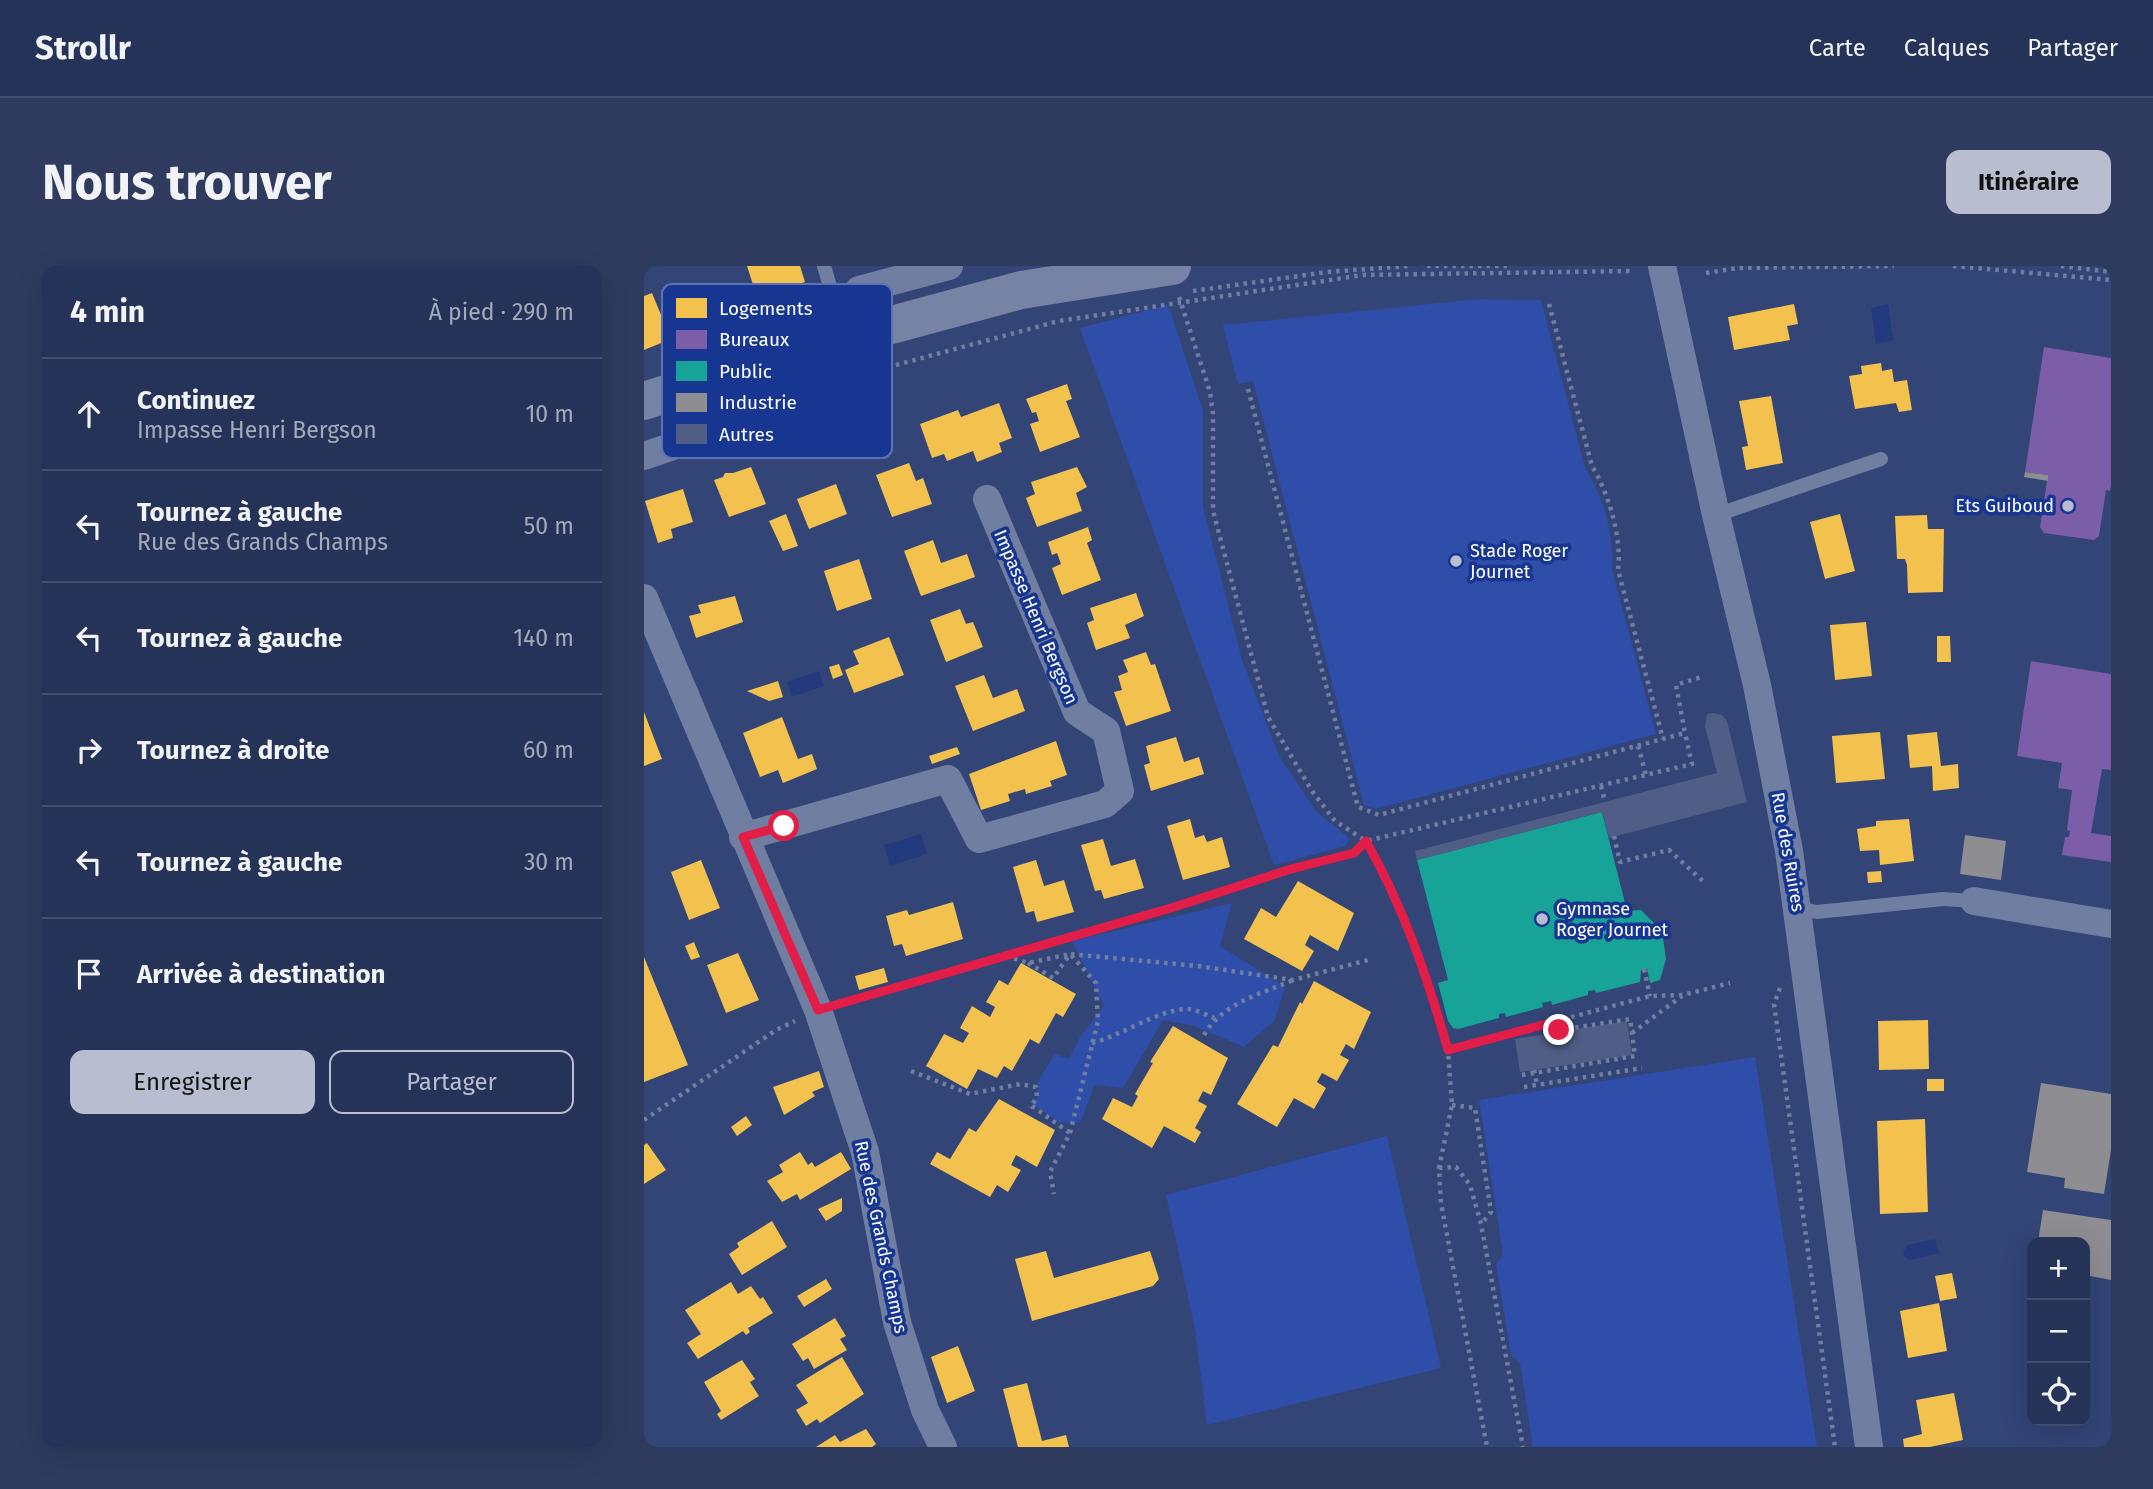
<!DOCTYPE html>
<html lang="fr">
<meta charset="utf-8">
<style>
:root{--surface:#263358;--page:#2e3b5e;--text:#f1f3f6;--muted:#a4aaba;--line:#424e6e;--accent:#b8becf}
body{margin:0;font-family:"Fira Sans",sans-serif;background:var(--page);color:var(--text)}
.controls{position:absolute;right:21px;bottom:21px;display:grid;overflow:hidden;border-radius:14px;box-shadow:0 7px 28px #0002}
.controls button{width:63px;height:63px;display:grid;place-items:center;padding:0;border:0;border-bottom:2px solid var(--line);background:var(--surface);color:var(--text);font:35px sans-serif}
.stop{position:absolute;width:21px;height:21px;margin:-16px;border:5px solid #e11d48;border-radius:50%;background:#fff}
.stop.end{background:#e11d48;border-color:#fff;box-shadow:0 2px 7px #0008}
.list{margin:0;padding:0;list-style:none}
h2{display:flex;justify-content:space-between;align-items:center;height:91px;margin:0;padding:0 28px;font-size:30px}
h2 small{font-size:23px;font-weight:400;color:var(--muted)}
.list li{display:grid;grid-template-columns:46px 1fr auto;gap:21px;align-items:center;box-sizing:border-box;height:112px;padding:0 28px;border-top:2px solid var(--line)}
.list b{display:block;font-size:26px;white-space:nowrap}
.list p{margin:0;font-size:23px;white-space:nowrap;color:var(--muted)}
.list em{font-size:23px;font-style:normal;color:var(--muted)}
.actions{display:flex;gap:14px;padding:21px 28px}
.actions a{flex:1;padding:16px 0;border:2px solid var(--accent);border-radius:14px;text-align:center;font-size:24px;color:var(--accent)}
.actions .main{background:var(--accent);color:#111}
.icon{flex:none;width:38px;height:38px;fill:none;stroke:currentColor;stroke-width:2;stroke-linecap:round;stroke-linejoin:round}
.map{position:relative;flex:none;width:1467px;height:1181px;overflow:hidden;border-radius:14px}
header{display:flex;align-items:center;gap:42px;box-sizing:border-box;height:98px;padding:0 35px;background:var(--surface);border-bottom:2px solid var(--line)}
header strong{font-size:33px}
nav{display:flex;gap:38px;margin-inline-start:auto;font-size:24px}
.intro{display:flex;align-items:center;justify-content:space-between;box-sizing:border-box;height:168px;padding:0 42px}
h1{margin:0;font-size:49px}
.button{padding:18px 32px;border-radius:14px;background:var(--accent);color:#111;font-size:24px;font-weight:700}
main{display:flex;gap:42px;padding:0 42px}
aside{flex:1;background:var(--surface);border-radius:14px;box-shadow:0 7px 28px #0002}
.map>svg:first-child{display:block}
.green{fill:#2e4ea9}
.water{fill:#243a7e}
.homes{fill:#f2c14e}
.offices{fill:#7b5ea7}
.public{fill:#17a398}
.industry{fill:#8d8d92}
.building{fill:#505d85}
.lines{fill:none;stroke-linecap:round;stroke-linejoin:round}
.path{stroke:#707ea1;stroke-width:4.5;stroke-dasharray:3.5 5;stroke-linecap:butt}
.lane{stroke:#707ea1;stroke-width:14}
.street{stroke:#707ea1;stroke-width:28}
.secondary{stroke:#7783a5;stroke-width:38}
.route{stroke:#e11d48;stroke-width:9}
.poi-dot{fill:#b8becf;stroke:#173692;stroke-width:2.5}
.labels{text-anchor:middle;stroke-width:7;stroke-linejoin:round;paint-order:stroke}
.poi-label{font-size:18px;fill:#fff;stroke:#173692;text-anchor:start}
.street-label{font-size:18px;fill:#fff;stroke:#173692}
.key{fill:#173692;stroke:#5d72b3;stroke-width:2}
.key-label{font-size:19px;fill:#fff}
</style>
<header>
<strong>Strollr</strong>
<nav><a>Carte</a><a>Calques</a><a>Partager</a></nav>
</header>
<div class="intro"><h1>Nous trouver</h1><a class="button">Itinéraire</a></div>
<main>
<aside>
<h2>4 min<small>À pied · 290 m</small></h2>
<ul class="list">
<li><svg class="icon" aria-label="ahead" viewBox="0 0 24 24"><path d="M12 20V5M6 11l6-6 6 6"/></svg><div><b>Continuez</b><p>Impasse Henri Bergson</p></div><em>10 m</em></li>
<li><svg class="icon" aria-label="left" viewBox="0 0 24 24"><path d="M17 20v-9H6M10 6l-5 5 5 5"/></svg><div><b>Tournez à gauche</b><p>Rue des Grands Champs</p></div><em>50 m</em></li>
<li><svg class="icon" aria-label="left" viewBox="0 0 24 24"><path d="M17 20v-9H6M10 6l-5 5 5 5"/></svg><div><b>Tournez à gauche</b></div><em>140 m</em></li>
<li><svg class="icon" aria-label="right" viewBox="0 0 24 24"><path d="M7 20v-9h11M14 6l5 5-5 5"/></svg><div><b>Tournez à droite</b></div><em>60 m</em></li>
<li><svg class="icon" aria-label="left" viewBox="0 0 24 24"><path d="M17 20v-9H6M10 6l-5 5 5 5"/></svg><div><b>Tournez à gauche</b></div><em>30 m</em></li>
<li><svg class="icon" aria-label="arrive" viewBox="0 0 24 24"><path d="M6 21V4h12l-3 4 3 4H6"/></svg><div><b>Arrivée à destination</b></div></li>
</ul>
<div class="actions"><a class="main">Enregistrer</a><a>Partager</a></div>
</aside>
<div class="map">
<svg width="1467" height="1181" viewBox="0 0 1467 1181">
<rect width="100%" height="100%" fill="#334476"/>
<path class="green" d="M835 33 897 34 941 202C959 228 971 272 968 303L1012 468 732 543 720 539 609 115 594 118 579 59Z
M524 39 559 145V241L598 394 635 490 673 546 705 572 702 580 630 599 436 62Z
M588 637 576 680 641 721 631 754 600 781 550 760 519 754 479 822 451 819 436 857 415 856 389 838 394 829V815L411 788 425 793 436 771 460 740 428 675Z
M1111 791 1173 1181H889L876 1097 867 1089 852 998 859 988 835 834Z
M743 870 797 1102 563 1159 551 1063 522 929Z"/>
<path class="water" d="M1244 38 1249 74 1232 78 1227 42Z
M175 405 180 420 148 431 143 416Z
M277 568 283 588 246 600 240 579Z
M1291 973 1295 987 1266 994 1261 991 1259 987 1263 979Z"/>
<path class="homes" d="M103 0H156L161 16 145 21 151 39 119 50Z
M8 27 27 73 0 84V30Z
M1150 38 1154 58 1143 60 1146 74 1090 84 1084 51Z
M1237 97 1238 105 1248 103 1250 116 1263 114 1268 144 1255 146 1252 137 1211 143 1205 110 1218 108 1217 100Z
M423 118 428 133 422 135 436 171 396 186 386 158 395 155 392 146 388 147 382 133Z
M1127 130 1139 197 1102 204 1098 181 1104 180 1095 135Z
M355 137 368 172 355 177 358 186 333 196 329 185 303 195 300 188 288 192 276 158 314 144 317 151Z
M265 197 272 215 279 212 288 238 248 251 232 209Z
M107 201 122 238 85 251 70 214 79 211 81 207H89Z
M433 201 443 221 432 227 438 245 393 261 382 232 391 228 387 216Z
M192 218 203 248 165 263 153 233Z
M39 223 49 256 27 263 29 272 14 277 1 235Z
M142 248 154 280 139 285 125 255Z
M1196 248 1211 305 1181 313 1166 256Z
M1283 249 1284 263H1300L1299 326 1264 327 1263 299 1261 293H1253L1251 250Z
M444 261 448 274 443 277 457 314 418 329 408 302 417 298 413 287 408 289 404 276Z
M289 274 297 297 323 288 331 311 277 330 260 285Z
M215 293 228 333 193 345 180 305Z
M492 327 500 350 481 359 486 372 452 384 443 357 450 354 446 342Z
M91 330 99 356 52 372 45 350 57 347 54 339Z
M316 343 322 358 329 356 339 381 302 396 286 354Z
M1222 356 1228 410 1191 414 1186 359Z
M1293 370H1306L1307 396H1293Z
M245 371 260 409 210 427 201 404 215 398 209 385Z
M502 386 507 399 511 398 527 445 482 460 470 426 478 424 474 410 484 406 479 394Z
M195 398 199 409 189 413 185 401Z
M340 409 349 432 373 423 381 445 329 465 311 420Z
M134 415 139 431 125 435 103 425Z
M0 446 18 493 0 500Z
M138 451 154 493 168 488 173 503 139 517 134 504 116 511 99 467Z
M1236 466 1241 513 1192 517 1188 470Z
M1293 466 1297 500 1314 498 1315 522 1289 525 1288 500 1266 502 1263 469Z
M532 471 540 496 555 491 560 508 507 525 500 499 506 497 502 480Z
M412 475 423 509 406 515 408 520 382 528 381 523 364 528 366 535 337 544 325 508Z
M313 481 316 488 288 498 285 490Z
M546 553 551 572 560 569 563 576 578 571 586 601 539 614 523 560Z
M1265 553 1270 595 1236 599 1235 584 1216 585 1213 563 1232 560V555Z
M459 573 467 600 491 593 500 622 460 633 457 624 451 625 437 579Z
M57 594 76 642 45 654 27 606Z
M392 594 400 620 420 614 430 646 393 656 390 645 382 647 369 601Z
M1237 605 1238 616 1224 617 1223 606Z
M654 615 710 647 694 685 666 669 661 679 670 685 658 705 600 673 617 642 632 651Z
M309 636 319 673 262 690 258 678 250 680 242 650 263 644 265 649Z
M50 676 56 691 47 694 41 680Z
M94 687 115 734 82 747 63 699Z
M0 691 44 799 0 816Z
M377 697 432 728 419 751 412 747 395 778 386 773 368 805 360 800 353 812 334 803 323 823 282 800 300 768 319 777 325 767 316 762 328 740 346 751 351 741 342 736 355 714 364 719Z
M240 702 244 716 215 724 211 710Z
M670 715 727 746 710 783 702 778 696 789 705 794 693 815 678 807 673 816 682 822 670 843 650 832 633 861 593 838 629 779 634 781 656 736 658 738Z
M1284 754 1285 803 1235 804 1234 755Z
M529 760 584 792 567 829 559 825 554 835 563 840 551 862 557 866 551 877 520 860 508 882 458 853 469 832 488 841 494 830 491 828 509 797 506 796Z
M175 805 180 821 168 826 171 830 140 849 129 821Z
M1283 813H1300V825H1283Z
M355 833 411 864 393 901 372 889 367 899 377 904 364 926 353 919 346 931 286 898 293 886 306 893 325 862 332 866Z
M102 850 108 859 93 870 87 861Z
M1281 853 1284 946 1236 948 1233 855Z
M3 877 22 904 0 918V879Z
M156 886 164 899 168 896 171 901 197 886 207 903 156 934 153 928 138 936 123 915 139 906 135 899Z
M198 932V945L182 955 174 943Z
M128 955 143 981 98 1009 85 988 95 981 93 977Z
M402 985 410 1012 506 985 515 1013 509 1020 388 1055 371 993Z
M1308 1007 1313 1032 1296 1035 1291 1010Z
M182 1013 188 1023 160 1041 153 1030Z
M87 1016 94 1028 107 1020 116 1033 119 1031 129 1047 104 1062 106 1066 102 1069 99 1065 54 1093 43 1077 57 1068 41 1044Z
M1295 1037 1303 1085 1264 1092 1256 1045Z
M191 1052 202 1070 196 1073 203 1084 170 1103 164 1092 159 1095 148 1078Z
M314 1080 331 1125 303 1137 287 1091Z
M198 1091 220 1128 176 1157 173 1153 162 1160 152 1144 164 1137 152 1119Z
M98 1094 111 1113 106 1116 115 1130 77 1154 73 1148 77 1145 60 1116Z
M383 1117 398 1175 422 1169 425 1181H374L359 1123Z
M1310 1127 1319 1174 1286 1181H1260L1259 1173 1278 1168 1272 1134Z
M222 1163 232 1178 228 1181H172L191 1169 196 1176Z"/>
<path class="offices" d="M1400 81 1467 92V218L1466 225 1462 224 1455 270 1450 274 1400 267 1396 261 1404 209 1381 206Z
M1387 395 1467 408V504L1458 503 1447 567 1467 570V596L1418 589 1421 571H1425L1426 565 1423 564 1428 524 1414 522 1418 497 1373 490Z"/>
<path class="public" d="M958 546 983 645 997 644 1011 658 1019 672 1022 693 1016 714 1006 717 1003 703H1000L997 704 996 716 952 727 951 724 944 725V729L908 739 907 735 898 737 899 741 862 751 861 747 855 748V752L814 763 809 762 804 755 794 717 804 714 773 594Z"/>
<path class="industry" d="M1381 206 1404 209V215L1380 211Z
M1321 569 1362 575 1357 614 1316 608Z
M1397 817 1467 828V884L1460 928 1420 922 1421 912 1383 906Z
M1399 944 1467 954V1014L1441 1009V976H1394Z"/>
<path class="building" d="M1069 447 1078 449 1083 455 1103 536 965 572 958 546 773 594 771 585 1073 507 1061 461 1063 448Z
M983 755 988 789 876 806 871 773Z"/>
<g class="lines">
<path class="path" d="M783 0H867
M1309 0 1467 14
M1417 0 1467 6
M1062 7 1094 2 1250 0
M549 25 683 6 764 0
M535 31 566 126 569 147V245L624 451 668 525 691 555 722 575 759 646 783 709 804 784 808 839 795 902 797 937 843 1181
M905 38 948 200C965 228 978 272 974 304L1019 473
M178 119 415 55 719 9 986 5
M604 123 714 541 735 549 1041 467 1032 419 1057 411
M994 480 1002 509
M957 520 961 536
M970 570 976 596 1025 584 1061 617
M362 690 384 697 426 688 452 717 454 755 426 867 406 906 410 928
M384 697 409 712 426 688 554 700 649 714 724 694
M1000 703 1006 730
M1136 722 1130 738 1191 1181
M198 736 710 587 722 575 1048 498 1041 467
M988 767 1038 730
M560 769C580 736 615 729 649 714
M448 777C477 770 515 743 544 743 551 743 563 749 570 752
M804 784 1006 730 1039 729 1086 717
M890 804 893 819
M267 805 326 828 376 818 392 821 393 831 386 842
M878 809 991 790 986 753 915 764 914 755
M880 821 998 802
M808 839 831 842 847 946 838 957
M388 840 426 867
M0 854 132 764 151 755
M795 902 812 901 826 919 837 958 879 1181"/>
<path class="lane" d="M180 0 199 64
M1072 249 1237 193
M1154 642 1173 646 1299 633 1330 635"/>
<path class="street" d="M1018 0 1072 249 1113 419 1145 585 1225 1181
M203 71 215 24 305 0
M0 190 157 136
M0 332 174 744 221 886 253 1056 281 1144 299 1181
M99 571 304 513 335 573 461 538 476 525 462 465 433 446 343 233
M1330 635 1467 658"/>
<path class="secondary" d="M0 135 203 71 377 24 528 0"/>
</g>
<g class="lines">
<path class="route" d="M140 560 99 571 174 744 527 642 647 603 710 587 722 575C760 642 783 710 804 784L914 755 915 764"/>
</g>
<g class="poi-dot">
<circle cx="1424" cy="240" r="7"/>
<circle cx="812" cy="295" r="7"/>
<circle cx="898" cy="653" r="7"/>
</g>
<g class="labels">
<g class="poi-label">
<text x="1410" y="246" text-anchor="end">Ets Guiboud</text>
<text x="826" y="291">Stade Roger<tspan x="826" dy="21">Journet</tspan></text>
<text x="912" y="649">Gymnase<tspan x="912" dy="21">Roger Journet</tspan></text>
</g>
<g class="street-label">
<text transform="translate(392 351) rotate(67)" y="6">Impasse Henri Bergson</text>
<text transform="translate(1144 586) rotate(80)" y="6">Rue des Ruires</text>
<text transform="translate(237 971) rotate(78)" y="6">Rue des Grands Champs</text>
</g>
</g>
<rect x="18" y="18" width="230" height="174" rx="10" class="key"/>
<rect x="32" y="32" width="31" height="20" fill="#f2c14e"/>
<rect x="32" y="64" width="31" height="19" fill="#7b5ea7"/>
<rect x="32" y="95" width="31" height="20" fill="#17a398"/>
<rect x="32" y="127" width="31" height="19" fill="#8d8d92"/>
<rect x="32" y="158" width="31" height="20" fill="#505d85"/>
<g class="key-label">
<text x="75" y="49">Logements</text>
<text x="75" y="80">Bureaux</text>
<text x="75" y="112">Public</text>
<text x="75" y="143">Industrie</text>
<text x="75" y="175">Autres</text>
</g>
</svg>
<div class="controls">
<button>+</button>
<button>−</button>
<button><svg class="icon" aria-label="locate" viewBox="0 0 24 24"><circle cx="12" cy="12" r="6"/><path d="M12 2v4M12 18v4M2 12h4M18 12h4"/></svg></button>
</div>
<div class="stop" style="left:140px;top:560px"></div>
<div class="stop end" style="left:915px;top:764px"></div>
</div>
</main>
